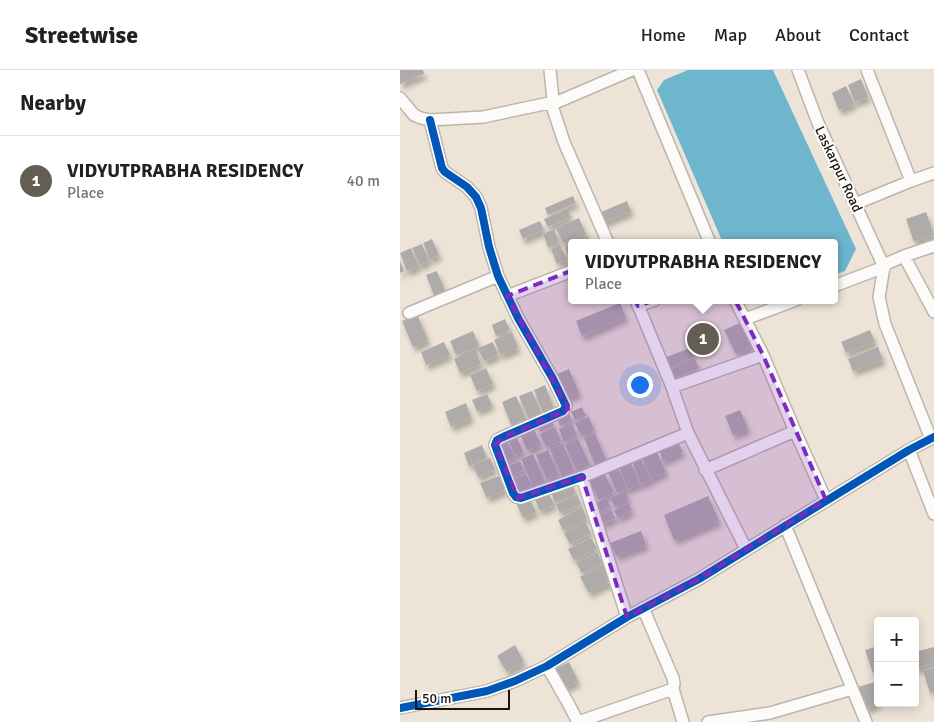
<!DOCTYPE html>
<meta charset="utf-8">
<style>
:root{--surface:#fff;--page:#f2f2f2;--text:#202124;--muted:#757577;--line:#e0e0e0;--accent:#645d54}
body{margin:0;font-family:Signika,sans-serif;background:var(--page);color:var(--text)}
.controls{position:absolute;right:15px;bottom:15px;display:grid;overflow:hidden;border-radius:5px;box-shadow:0 2px 12px #0003}
.controls button{width:45px;height:45px;display:grid;place-items:center;padding:0;border:0;border-bottom:1px solid var(--line);background:var(--surface);color:var(--text);font:25px sans-serif}
.scale{position:absolute;left:15px;bottom:12px;width:95px;box-sizing:border-box;padding-left:5px;border:2px solid #1a150d;border-top:0;font-size:14px;line-height:18px;white-space:nowrap;color:#1a150d;-webkit-text-stroke:4px #fff;paint-order:stroke}
.you{position:absolute;left:239px;top:314px;width:18px;height:18px;margin:-12px;border:4px solid #fff;border-radius:50%;background:#1a73e8;box-shadow:0 0 0 8px #1a73e833}
.badge{display:grid;place-items:center;width:32px;height:32px;border-radius:50%;background:var(--accent);color:#fff;font-size:16px;font-weight:700}
.pin{position:absolute;translate:-50% -50%;border:2px solid #fff;box-shadow:0 1px 5px #0006}
.popup{position:absolute;left:168px;top:169px;width:270px;height:65px;box-sizing:border-box;display:grid;place-content:center;border-radius:5px;background:var(--surface);filter:drop-shadow(0 1px 4px #0005);font-size:16px;white-space:nowrap;color:var(--muted)}
.popup b{font-size:19px;color:var(--text)}
.popup::after{content:'';position:absolute;left:50%;top:100%;margin-left:-10px;border:10px solid transparent;border-top-color:var(--surface)}
.list{margin:0;padding:0;list-style:none}
h2{display:flex;justify-content:space-between;align-items:center;height:65px;margin:0;padding:0 20px;font-size:21px}
h2 small{font-size:16px;font-weight:400;color:var(--muted)}
.list li{display:grid;grid-template-columns:32px 1fr auto;gap:15px;align-items:center;box-sizing:border-box;height:90px;padding:0 20px;border-top:1px solid var(--line)}
.list b{display:block;font-size:19px;white-space:nowrap}
.list p{margin:0;font-size:16px;white-space:nowrap;color:var(--muted)}
.list em{font-size:16px;font-style:normal;color:var(--muted)}
.map{position:relative;flex:none;width:534px;height:652px;overflow:hidden}
header{display:flex;align-items:center;gap:30px;box-sizing:border-box;height:70px;padding:0 25px;background:var(--surface);border-bottom:1px solid var(--line)}
header strong{font-size:24px}
nav{display:flex;gap:28px;margin-inline-start:auto;font-size:18px}
main{display:flex}
aside{flex:1;background:var(--surface)}
.map>svg:first-child{display:block}
.water{fill:#6eb6ce}
.building{fill:#afabaa;filter:url(#shadow)}
.lines{fill:none;stroke-linecap:round;stroke-linejoin:round}
.street-casing{stroke:#bcb5ab;stroke-width:14}
.street{stroke:#fcfbf9;stroke-width:11}
.cycleway-casing{stroke:#fff;stroke-width:11}
.cycleway{stroke:#0057b8;stroke-width:8}
.marked{fill:#7b2cbf;fill-opacity:0.2;stroke:#7b2cbf;stroke-width:4;stroke-dasharray:10 6;stroke-linejoin:round}
.labels{text-anchor:middle;stroke-width:4;stroke-linejoin:round;paint-order:stroke}
.street-label{font-size:14px;fill:#1a150d;stroke:#fff}
</style>
<header>
<strong>Streetwise</strong>
<nav><a>Home</a><a>Map</a><a>About</a><a>Contact</a></nav>
</header>
<main>
<aside>
<h2>Nearby<small></small></h2>
<ul class="list">
<li><span class="badge">1</span><div><b>VIDYUTPRABHA RESIDENCY</b><p>Place</p></div><em>40 m</em></li>
</ul>
</aside>
<div class="map">
<svg width="534" height="652" viewBox="0 0 534 652">
<defs>
<filter id="shadow"><feDropShadow dx="3" dy="5.5" stdDeviation="2.5" flood-color="#0004"/></filter>
</defs>
<rect width="100%" height="100%" fill="#ede4d7"/>
<path class="water" d="M288 0H373L456 179 445 201 434 205V173H323L257 20 264 10Z"/>
<path class="building" d="M0 0H23L24 4 0 14Z
M461 9 468 27 455 32 448 15Z
M446 16 454 34 439 40 432 23Z
M173 126 176 133 148 145 145 138Z
M227 131 231 141 203 153 199 143Z
M167 139 171 147 148 157 144 149Z
M526 142 534 165 514 172 506 149Z
M179 148 186 164 163 173 156 158Z
M140 151 144 160 123 169 119 160Z
M154 159 159 172 148 177 143 164Z
M188 167 191 173H175Z
M32 169 39 185 30 189 23 173Z
M22 174 29 191 20 195 12 178Z
M172 174V189L170 190 165 177Z
M160 175 167 190 157 194 151 179Z
M11 178 19 196 7 201 0 183Z
M0 191 4 201 0 203Z
M37 201 46 223 35 228 26 205Z
M220 233 226 247 182 266 176 251Z
M17 244 28 270 13 277 2 251Z
M105 249 110 260 96 266 92 255Z
M342 252 353 276 336 284 324 260Z
M307 258 313 274 299 280 293 263Z
M470 260 475 272 446 283 441 272Z
M73 261 79 276 56 285 50 271Z
M112 262 118 278 101 285 94 270Z
M44 272 50 285 26 295 21 282Z
M93 272 98 285 84 291 78 278Z
M478 277 483 290 453 301 448 289Z
M290 278 294 287 268 298 264 288Z
M75 279 81 294 60 303 54 289Z
M295 289 299 298 273 309 269 300Z
M86 298 93 314 77 321 70 305Z
M169 299 179 323 165 329 155 305Z
M145 315 154 338 143 343 134 320Z
M132 321 142 344 129 350 119 326Z
M87 324 92 335 77 341 72 330Z
M116 326 127 351 112 357 102 332Z
M66 333 71 348 51 357 45 342Z
M182 337 186 346 175 350 171 342Z
M340 340 348 359 333 365 325 346Z
M169 343 172 351 160 356 157 348Z
M189 347 194 360 181 365 175 353Z
M151 349 154 356 140 362 137 355Z
M172 354 177 366 164 372 159 359Z
M155 357 161 371 146 377 140 364Z
M134 359 141 375 127 380 120 364Z
M195 364 207 391 195 395 184 368Z
M116 366 123 382 115 385 108 370Z
M178 369 190 395 177 401 165 375Z
M108 372 115 387 106 391 99 376Z
M278 372 283 382 263 391 259 380Z
M163 374 175 402 162 407 150 379Z
M82 375 87 388 69 396 64 383Z
M148 380 159 405 147 410 136 385Z
M257 382 266 402 251 409 242 388Z
M133 384 145 412 133 417 121 389Z
M90 388 95 399 78 407 73 395Z
M241 388 251 410 241 414 232 392Z
M120 391 124 400 110 406 106 397Z
M231 392 240 414 228 419 219 397Z
M217 395 227 418 217 423 207 399Z
M203 401 214 422 199 430 188 409Z
M126 404 132 416 116 423 111 410Z
M99 406 105 420 87 428 80 413Z
M172 413 176 424 155 432 151 422Z
M148 421 154 435 140 441 134 427Z
M225 421 229 430 215 437 210 428Z
M177 425 181 434 160 443 156 434Z
M308 426 319 451 274 470 264 445Z
M129 427 136 442 123 448 116 433Z
M206 428 210 436 197 443 193 434Z
M228 433 232 440 218 448 214 441Z
M182 437 187 448 163 460 158 450Z
M211 440 215 448 202 454 198 447Z
M185 452 191 463 170 474 164 463Z
M241 461 246 475 216 486 210 473Z
M191 468 197 478 174 490 168 479Z
M197 482 203 493 182 503 176 493Z
M203 495 211 512 189 523 180 507Z
M115 575 124 592 107 602 97 586Z
M478 576V602L473 603 465 580Z
M534 577V593L515 599V582Z
M169 592 178 611 164 618 155 599Z
M534 597V622L530 623 523 601Z
M478 611V634L466 639 458 617Z"/>
<g class="lines">
<g class="street-casing">
<path id="street" d="M150 0 153 30 155 33 232 0
M238 0 310 173
M398 0 418 53 484 197 434 216
M0 28 14 45 21 48 30 50 83 47 154 32
M151 33 164 72 208 173
M30 50 42 98 45 102 67 117 76 127 81 138 89 177 98 206 118 248 153 309 166 336 163 341 103 367 97 370 95 375 113 423 116 427 121 428 182 407
M511 111 534 103
M455 134 511 111 467 0
M504 186 534 242
M107 226 172 201
M236 230 272 317 288 363 346 479
M238 236 255 230
M9 243 98 206
M345 249 396 230
M272 317 363 285
M395 361 426 430
M531 369 485 254 479 227 484 197 488 193 504 186 534 176
M509 380 534 444
M305 400 395 361 363 285 335 230
M385 455 466 652
M227 547 182 407 288 363
M147 596 168 633 178 652
M273 619 283 652
M0 638 87 621 115 611 147 596 227 547 299 509 509 380 534 367
M178 652 273 619 274 613 273 608 243 538
M308 652 370 643 452 619"/>
</g>
<use href="#street" class="street"/>
<g class="cycleway-casing">
<path id="cycleway" d="M30 50 42 98 45 102 67 117 76 127 81 138 89 177 98 206 118 248 153 309 166 336 163 341 103 367 97 370 95 375 113 423 116 427 121 428 182 407
M0 638 87 621 115 611 147 596 227 547 299 509 509 380 534 367"/>
</g>
<use href="#cycleway" class="cycleway"/>
</g>
<path class="marked" d="M214 184 238 236 323 206 363 285 426 430 299 509 227 547 182 407 118 428 95 375 103 367 168 339 107 226Z"/>
<g class="labels">
<g class="street-label">
<text transform="translate(439 99) rotate(65)" y="5">Laskarpur Road</text>
</g>
</g>
</svg>
<div class="controls">
<button>+</button>
<button>−</button>
</div>
<div class="scale">50 m</div>
<div class="you"></div>
<div class="pin badge" style="left:303px;top:269px">1</div>
<div class="popup"><b>VIDYUTPRABHA RESIDENCY</b>Place</div>
</div>
</main>
